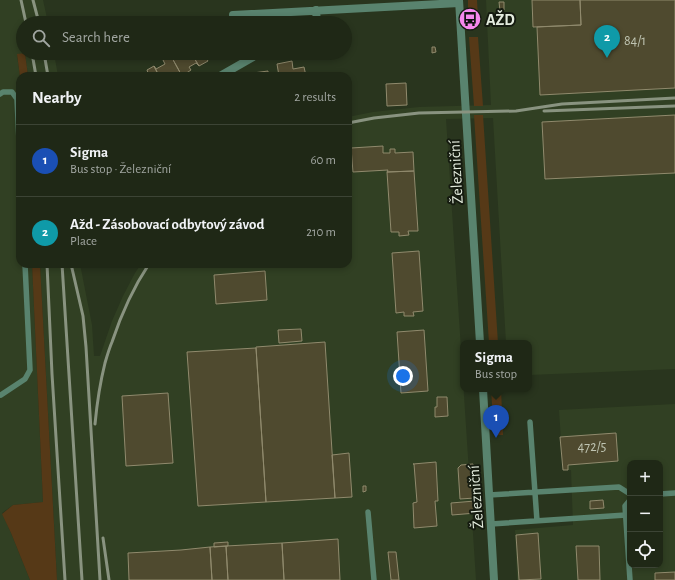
<!DOCTYPE html>
<meta charset="utf-8">
<style>
:root{--surface:#1f2816;--page:#2c3423;--text:#f1f3f6;--muted:#a1a6a1;--line:#3c4435;--accent:#f688ed}
body{margin:0;font-family:"Alegreya Sans",sans-serif;background:var(--page);color:var(--text)}
.controls{position:absolute;right:12px;bottom:12px;display:grid;overflow:hidden;border-radius:8px;box-shadow:0 2px 6px #0003}
.controls button{width:36px;height:36px;display:grid;place-items:center;padding:0;border:0;border-bottom:1px solid var(--line);background:var(--surface);color:var(--text);font:20px sans-serif}
.you{position:absolute;left:403px;top:376px;width:14px;height:14px;margin:-10px;border:3px solid #fff;border-radius:50%;background:#1a73e8;box-shadow:0 0 0 6px #1a73e833}
.badge{display:grid;place-items:center;width:26px;height:26px;border-radius:50%;background:var(--accent);color:#fff;font-size:13px;font-weight:700}
.pin{position:absolute;translate:-50% -33px;filter:drop-shadow(0 1px 2px #0008)}
.pin::after{content:'';position:absolute;top:21px;width:14px;height:12px;background:inherit;clip-path:polygon(0 0,100% 0,50% 100%)}
.popup{position:absolute;left:460px;top:340px;width:72px;height:52px;box-sizing:border-box;display:grid;place-content:center;border-radius:8px;background:var(--surface);filter:drop-shadow(0 1px 3px #0005);font-size:13px;white-space:nowrap;color:var(--muted)}
.popup b{font-size:15px;color:var(--text)}
.popup::after{content:'';position:absolute;left:50%;top:100%;margin-left:-8px;border:8px solid transparent;border-top-color:var(--surface)}
.list{margin:0;padding:0;list-style:none}
h2{display:flex;justify-content:space-between;align-items:center;height:52px;margin:0;padding:0 16px;font-size:17px}
h2 small{font-size:13px;font-weight:400;color:var(--muted)}
.list li{display:grid;grid-template-columns:26px 1fr auto;gap:12px;align-items:center;box-sizing:border-box;height:72px;padding:0 16px;border-top:1px solid var(--line)}
.list b{display:block;font-size:15px;white-space:nowrap}
.list p{margin:0;font-size:13px;white-space:nowrap;color:var(--muted)}
.list em{font-size:13px;font-style:normal;color:var(--muted)}
.icon{flex:none;width:22px;height:22px;fill:none;stroke:currentColor;stroke-width:2;stroke-linecap:round;stroke-linejoin:round}
.map{position:relative;flex:none;width:675px;height:580px;overflow:hidden}
.search{position:absolute;background:var(--surface);box-shadow:0 2px 6px #0003;left:16px;top:16px;width:336px;height:44px;display:flex;align-items:center;gap:10px;box-sizing:border-box;padding:0 14px;border-radius:22px;color:var(--muted);font-size:15px}
.panel{position:absolute;background:var(--surface);box-shadow:0 2px 6px #0003;left:16px;top:72px;width:336px;height:196px;border-radius:12px}
.map>svg:first-child{display:block}
.built{fill:#314023;fill-rule:evenodd}
.green{fill:#563917}
.building{fill:#4f4a2f;stroke:#908a6d}
.lines{fill:none;stroke-linecap:round;stroke-linejoin:round}
.lane{stroke:#59836e;stroke-width:5.5}
.street{stroke:#59836e;stroke-width:8}
.rail{stroke:#899380;stroke-width:3}
.labels{text-anchor:middle;stroke-width:4;stroke-linejoin:round;paint-order:stroke}
.number-label{font-size:14px;fill:#bfc4b2}
.poi-label{font-size:16px;font-weight:bold;fill:#e4ecde;stroke:#151b10;text-anchor:start}
.street-label{font-size:16px;fill:#e4ecde;stroke:#151b10}
</style>
<div class="map">
<svg width="675" height="580" viewBox="0 0 675 580">
<rect width="100%" height="100%" fill="#29351e"/>
<path class="built" d="M0 0H43L48 23H23V53H54L58 76H28L25 53 17 55 20 77V264H32L43 502 13 505 2 513 11 533 30 580H0Z
M486 0H675V369L529 375V343H506L493 118 446 119 476 580H57L40 264H80L92 325 94 356H100L112 321 123 296 135 273 141 264H348V117L373 112 419 107 491 105Z
M675 404V580H517L515 530 573 525 571 470H563L559 410ZM630 463H660V565H630Z"/>
<path class="green" d="M468 0H477L478 17 468 18Z
M469 37H478L483 106H474Z
M25 53 28 76H20V77L17 54Z
M474 115H483L498 343H489Z
M32 264H40L57 580H30L11 533 2 514 13 505 43 502Z
M491 389H501L503 435H494Z"/>
<path class="building" d="M532 0H580L581 25 533 27Z
M580 0H675V88L540 95 537 27 581 25Z
M499 2H504V10L500 11Z
M432 47H435L436 52 432 53Z
M181 53H191L199 66 196 63 189 67 191 70 182 76 171 56 173 59 182 54Z
M191 53H213L216 57H215L213 54 206 58 208 61 199 66Z
M213 53H222L216 57Z
M171 56 182 76H181L179 73 174 76H159L154 66 156 69 165 64 163 60Z
M292 61 293 69 304 67 306 76H279L277 64Z
M154 66 159 76H143L148 73 147 70Z
M268 71V76H253V73Z
M406 83 407 105 387 106 386 84Z
M675 115V173L545 179 542 122Z
M383 146V153H390V149H395V153L413 152 414 171 387 172 388 170 353 172 351 148Z
M414 171 418 231H408L409 235 399 236V232H391L387 172Z
M419 251 423 311 413 312 414 316H404V312L396 313 392 253Z
M265 271 267 300 216 304 214 275Z
M301 329 302 341 279 343 278 330Z
M424 330 428 391 401 393 397 332Z
M325 342 335 498 266 502 256 347Z
M256 348 266 502 198 506 187 352Z
M168 393 173 463 126 466 122 396Z
M437 397H447L448 416 435 417V407H437Z
M616 433 618 461 568 465V470H563L560 437Z
M349 453 352 497 335 498 332 455Z
M436 462 438 501H435L437 526 414 528 413 503 417 502 414 464H413Z
M473 464 475 498 460 499 458 468 461 465Z
M363 486H366V491L363 492Z
M603 500 604 508 590 509V501Z
M475 501 476 513 452 515 451 503Z
M538 533 541 579 519 580 516 535Z
M338 539 340 580H284L282 543Z
M228 542V546L214 547V543Z
M282 543 284 580H228L226 546Z
M226 546 228 580H212L210 547Z
M576 546H599L600 580H578Z
M210 547 212 580H129L128 553 181 550Z
M388 552H396L399 580H391Z
M675 572V580H655V573Z"/>
<g class="lines">
<path class="lane" d="M0 94 3 92H12L17 99 20 162
M1 395 25 379 30 370 25 264
M530 422 537 521
M660 494 675 493
M489 495 619 487 630 494
M630 500 625 506 630 580
M368 512 374 580
M491 524 626 515"/>
<path class="street" d="M459 0 480 343
M316 10 317 23
M233 15 459 3
M220 76 260 53
M483 389 494 580"/>
<path class="rail" d="M21 0 26 23
M33 0 39 23
M32 53 36 76
M44 53 48 76
M544 111 675 106
M348 123 374 118 419 113 516 111 562 104 675 98
M47 264 52 374 65 580
M62 264 82 580
M71 264 83 316 86 347 100 580
M95 424C97 403 100 383 105 363 107 356 109 349 112 342 121 315 133 288 149 264
M103 538 109 580"/>
</g>
<defs>
<g id="bus-disc" transform="scale(1.15)"><circle r="9.5" fill="#f688ed" stroke="#151b10"/><path d="M-5-6H5V4H4V6H2V4H-2V6H-4V4H-5ZM-3.5-4V0h7V-4ZM-3.5 1.2v1.5H-2V1.2ZM2 1.2v1.5H3.5V1.2Z" fill="#111"/></g>
</defs>
<g fill-rule="evenodd">
<use href="#bus-disc" x="470" y="19"/>
</g>
<g class="labels">
<g class="number-label">
<text x="635" y="45">84/1</text>
<text x="592" y="451">472/5</text>
</g>
<g class="poi-label">
<text x="486" y="25">AŽD</text>
</g>
<g class="street-label">
<text transform="translate(455 172) rotate(-93)" y="6">Železniční</text>
<text transform="translate(475 497) rotate(-94)" y="6">Železniční</text>
</g>
</g>
</svg>
<div class="controls">
<button>+</button>
<button>−</button>
<button><svg class="icon" aria-label="locate" viewBox="0 0 24 24"><circle cx="12" cy="12" r="6"/><path d="M12 2v4M12 18v4M2 12h4M18 12h4"/></svg></button>
</div>
<div class="you"></div>
<div class="pin badge" style="left:496px;top:438px;background:#1a4fb4">1</div>
<div class="popup"><b>Sigma</b>Bus stop</div>
<div class="pin badge" style="left:607px;top:58px;background:#0f9aa8">2</div>
<div class="search"><svg class="icon" aria-label="search" viewBox="0 0 24 24"><circle cx="10" cy="10" r="6"/><path d="M15 15l6 6"/></svg>Search here</div>
<section class="panel">
<h2>Nearby<small>2 results</small></h2>
<ul class="list">
<li><span class="badge" style="background:#1a4fb4">1</span><div><b>Sigma</b><p>Bus stop · Železniční</p></div><em>60 m</em></li>
<li><span class="badge" style="background:#0f9aa8">2</span><div><b>Ažd - Zásobovací odbytový závod</b><p>Place</p></div><em>210 m</em></li>
</ul>
</section>
</div>
